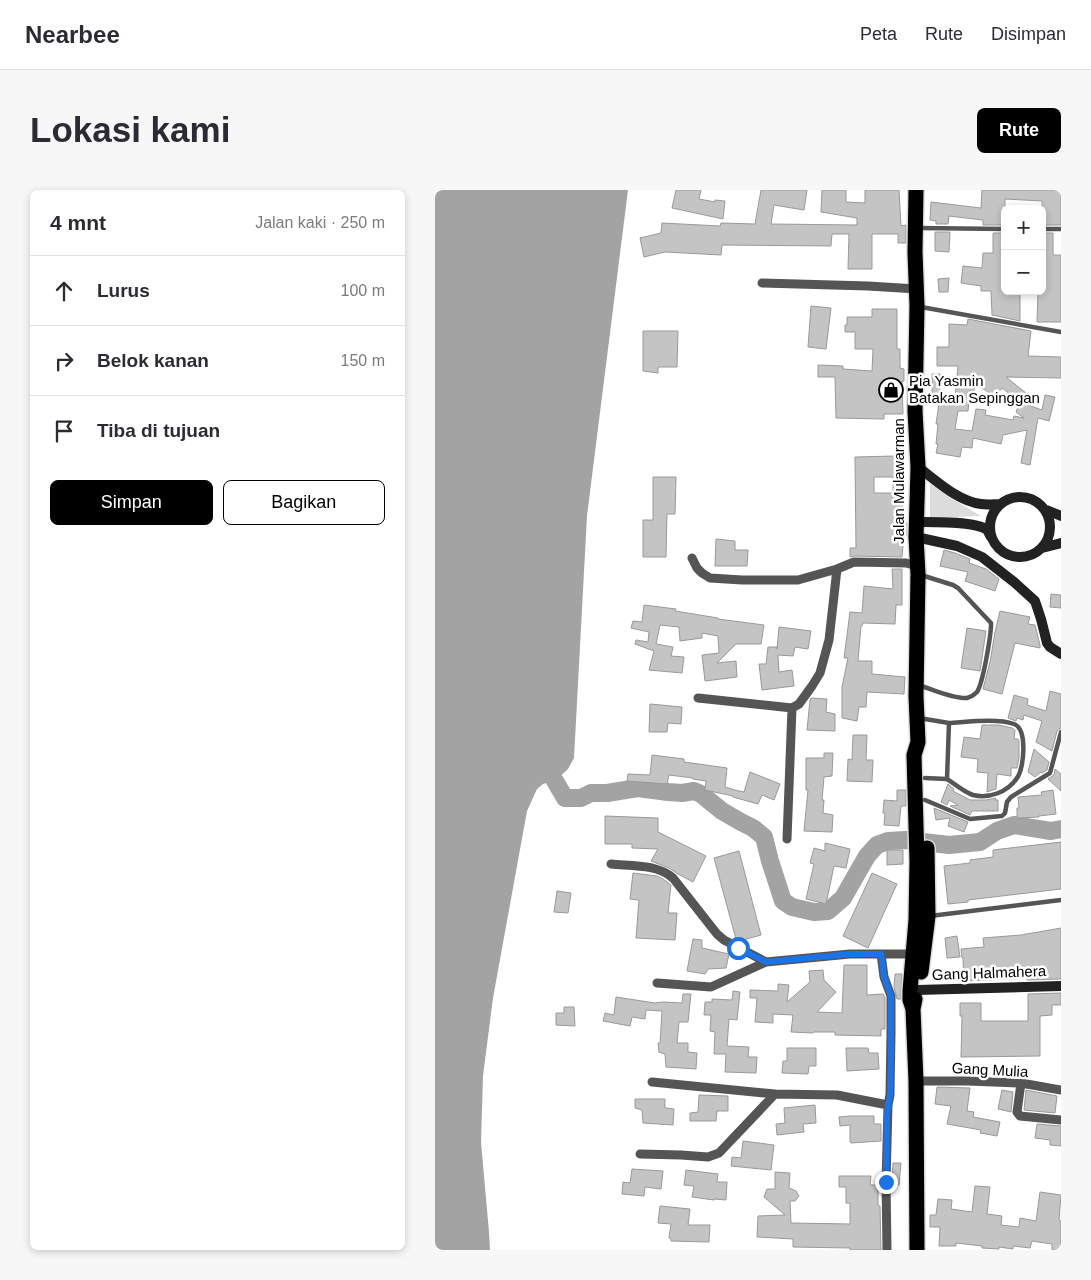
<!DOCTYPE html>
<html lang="id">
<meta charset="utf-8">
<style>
:root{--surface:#fff;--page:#f7f7f7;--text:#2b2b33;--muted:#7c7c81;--line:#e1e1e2;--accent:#000}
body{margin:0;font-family:Arial,sans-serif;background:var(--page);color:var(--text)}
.controls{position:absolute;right:15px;top:15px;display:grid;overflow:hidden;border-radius:8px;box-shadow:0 2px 8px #0003}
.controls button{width:45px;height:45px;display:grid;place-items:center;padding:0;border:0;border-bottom:1px solid var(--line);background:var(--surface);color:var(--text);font:25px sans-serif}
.stop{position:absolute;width:15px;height:15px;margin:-11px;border:4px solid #1a73e8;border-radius:50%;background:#fff}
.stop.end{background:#1a73e8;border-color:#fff;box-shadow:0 1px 5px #0008}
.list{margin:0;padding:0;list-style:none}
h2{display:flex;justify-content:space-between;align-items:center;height:65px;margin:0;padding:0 20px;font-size:21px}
h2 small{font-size:16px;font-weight:400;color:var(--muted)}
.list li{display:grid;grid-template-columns:32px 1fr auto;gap:15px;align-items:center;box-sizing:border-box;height:70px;padding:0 20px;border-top:1px solid var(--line)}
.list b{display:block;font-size:19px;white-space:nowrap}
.list em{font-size:16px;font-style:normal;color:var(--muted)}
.actions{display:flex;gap:10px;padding:15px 20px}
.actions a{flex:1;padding:11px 0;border:1px solid var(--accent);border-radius:8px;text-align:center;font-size:18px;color:var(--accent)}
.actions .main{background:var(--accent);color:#fff}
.icon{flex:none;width:28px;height:28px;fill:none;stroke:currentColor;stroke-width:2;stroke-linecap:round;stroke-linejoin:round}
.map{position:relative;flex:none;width:626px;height:1060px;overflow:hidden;border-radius:8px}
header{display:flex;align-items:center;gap:30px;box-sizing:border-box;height:70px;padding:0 25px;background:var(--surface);border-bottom:1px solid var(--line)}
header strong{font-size:24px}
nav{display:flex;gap:28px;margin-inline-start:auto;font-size:18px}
.intro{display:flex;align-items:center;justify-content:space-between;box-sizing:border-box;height:120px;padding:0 30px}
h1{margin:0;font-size:35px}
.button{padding:12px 22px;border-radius:8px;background:var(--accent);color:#fff;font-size:18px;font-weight:700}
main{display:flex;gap:30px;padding:0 30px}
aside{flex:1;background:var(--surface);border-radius:8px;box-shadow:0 2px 8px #0003}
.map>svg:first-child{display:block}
.green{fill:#dcdcdc}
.water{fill:#a3a3a3}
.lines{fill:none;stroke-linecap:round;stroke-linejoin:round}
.river{stroke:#a3a3a3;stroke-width:18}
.building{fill:#c4c4c4;stroke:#999;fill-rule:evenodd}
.highway-casing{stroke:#dbdbdb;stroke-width:18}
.lane{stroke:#555;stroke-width:4.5}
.street{stroke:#555;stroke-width:9}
.secondary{stroke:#222;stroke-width:10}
.highway{stroke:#000;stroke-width:15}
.route{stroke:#1a73e8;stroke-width:6}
.labels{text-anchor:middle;stroke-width:5;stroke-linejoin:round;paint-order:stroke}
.poi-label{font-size:15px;fill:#000;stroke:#fff;text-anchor:start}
.street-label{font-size:15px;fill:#000;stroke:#fff}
</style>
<header>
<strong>Nearbee</strong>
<nav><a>Peta</a><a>Rute</a><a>Disimpan</a></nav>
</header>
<div class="intro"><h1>Lokasi kami</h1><a class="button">Rute</a></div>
<main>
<aside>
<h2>4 mnt<small>Jalan kaki · 250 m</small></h2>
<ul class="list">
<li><svg class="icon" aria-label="ahead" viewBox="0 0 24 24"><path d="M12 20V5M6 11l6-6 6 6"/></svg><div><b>Lurus</b></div><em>100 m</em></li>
<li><svg class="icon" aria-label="right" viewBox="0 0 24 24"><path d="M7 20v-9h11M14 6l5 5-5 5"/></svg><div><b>Belok kanan</b></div><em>150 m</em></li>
<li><svg class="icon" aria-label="arrive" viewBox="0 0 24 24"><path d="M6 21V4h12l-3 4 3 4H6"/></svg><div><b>Tiba di tujuan</b></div></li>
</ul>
<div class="actions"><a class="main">Simpan</a><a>Bagikan</a></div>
</aside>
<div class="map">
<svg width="626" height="1060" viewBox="0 0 626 1060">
<rect width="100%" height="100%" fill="#fff"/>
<path class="green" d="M495 293 514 307 546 326 495 328Z"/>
<path class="water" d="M0 0H193L152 326 139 568 133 579 120 591 108 594 102 599 92 621 58 808 48 886 46 952 54 1042 55 1060H0Z"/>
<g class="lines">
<path class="river" d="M120 591 130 608H146L156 603H172L203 598 233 602 247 603 259 601 266 604 287 621 306 632 318 638 329 647 335 671 348 711 357 717 379 722 393 721 408 708 432 666 442 655 453 651 471 650 514 655 545 652 562 641 579 635 616 641 626 639"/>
</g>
<path class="building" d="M241 0H266L264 9 280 12V10L290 11 288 29 237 18Z
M326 0H372L369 20 339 15 336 34 422 35V28L386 22 387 0H411V12L430 13V0H464L466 36 471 35V53H463V44H437V79H413L414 44H397L396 56 287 55 286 65 230 62 209 67 205 48 226 43 227 33 285 36 286 33 320 34Z
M547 0H626V35H607V11L570 9V35H548V30L514 26 513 34H501V31L495 30 496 12 546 18Z
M500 42H515L514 62 500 61Z
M558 43H570V101H585V131L557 125 556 101H546V96L526 93 528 76 547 78 548 63H558Z
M607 43H618V65H626V132H602L603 101H607Z
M514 88 513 102H504L503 89Z
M376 116 396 118 391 159 373 157Z
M437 119H462V159H465V178L469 179V191H467L468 224H449V229L401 228 400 187H383V175L408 176V179L437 181 438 159H420V142H410V135H412V127H437Z
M533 129 596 141 593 166 626 167V188L571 187 591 203 584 211 567 198 560 207 540 193 539 201 535 200 533 221H523L520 239 537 241 541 219 551 220 550 225 578 230 579 226 589 228 581 222 585 212 607 220 610 205 620 207 614 231 603 228 595 275 586 273 592 240 568 245 566 254 538 248 537 258 527 257 525 267 501 263 503 254H501L503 234H501L505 206 520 208 523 176H502V157H514V134L532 135Z
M208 141H243L242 177H223V183L208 181Z
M497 184H505V205H497Z
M468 253 469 286 466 333H472V345H469L467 367 419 366 415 367V358H421L420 267 460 266V254ZM439 287H458V303H439Z
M218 287H241L240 324H232L231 367H208V330H218Z
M281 349 300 351V360H313L312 376H280Z
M509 360 520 363 535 369 534 373 551 379 564 389 560 401 530 391 533 382 505 376Z
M457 379H467V415H461L460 434 428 433 427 436H426L423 471H437V484L470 487 469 504 432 502 431 517H424L422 531 407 528V497L413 468H409L415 422 427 423 429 396 458 399Z
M616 404 626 405V418L615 417Z
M209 415 241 419 240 421 283 428V429L329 435 326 454H301L282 473 301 471 302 487 270 491 267 465 284 463 283 446 267 443V448L245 451 244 437 225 435 221 454 238 457 236 466 249 467 247 483 214 480 219 461 200 454 201 450 213 452 214 442 196 438 198 431 207 432Z
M565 421 595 427 593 434 600 435 605 455V458L580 453 567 504 548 499 555 472 560 442Z
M344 437 376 441 373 459 360 457 358 466 343 465 344 482 357 480 359 496 327 500 324 474H331L333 457H342V459Z
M532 438 551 441 545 481 526 478Z
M615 501 626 504V538L622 541 617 561 601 552 607 531 589 525 588 530 582 528 581 531 573 528 579 505 593 509 592 515 611 521Z
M376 508 392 509 391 522 400 524V541L372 540 375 510Z
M215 514 247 517 246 534 233 533 232 542H214Z
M547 535H564L577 538 580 540 579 549H583L584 551V568L582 578H576V586L562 584 561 599 552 602 553 583 542 582 543 569 526 567 529 547 545 549Z
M418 545H432L431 570H438L437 592 412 591 413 569 417 570Z
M599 559 614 572 612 580 607 583 606 582 600 587 593 582Z
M389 563H398L397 586 389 587 387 610H389L388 623 398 625 397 642 369 641 373 600H371V568H389Z
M217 565 249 569V572L292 578 290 597 300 600 309 602 315 582 345 594 339 610 327 605 323 614 298 607V606L270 600 271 591 258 589V588L234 585 232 594 192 591 193 584 215 585Z
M620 579 626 584V601L613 589 619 585Z
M513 594 519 599 518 601 535 610H551L561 608 560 610H563V621H537L535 625 515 616 523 615 514 610 512 615 506 612Z
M462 600H471V616H466L464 636 449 635 450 623H448L449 610 462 611Z
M618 600 621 624 604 626V627L582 628V618H584L583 607 607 605 606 602Z
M499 618 533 632 529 642 513 636 515 628 501 630Z
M170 626 223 628V642L271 666 258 692 243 684 234 678 216 671 223 659 197 658V654H170Z
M626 652V699L533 710V712L513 714 509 676 535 673V670L558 667V660Z
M390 653 415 659 411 678 399 676 391 714 371 709 379 674 375 673 379 658 390 661Z
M452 660H468V674L452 675Z
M304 661 326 745 304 751 301 749 279 668Z
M198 683 222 686 228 689 236 695 233 723H242L240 750 201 748 204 710 195 709Z
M437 683 462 694 433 758 408 746Z
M122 701 136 703 133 723 119 722Z
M626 738V789L592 790V788L529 791 528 768H527L526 759 549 757 548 748 586 745Z
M522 746 525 767 512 768 510 748Z
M258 749 267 750V758L294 764 291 778 273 779 270 784 252 781Z
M409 775H432V805L448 804 450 807V839H446V846L400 845V842H379L378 843 356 842 358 825 338 824V833L320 832 322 808H315V800L343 801V794L354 795 352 812 375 792 374 781 388 780 389 790 401 802 382 822 407 823Z
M460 784H467L466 809H462L459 797Z
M298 801 305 802 302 830 294 829 292 856 314 857 313 867H322L321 883 290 882 291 864H279L280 842 275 841 276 825H269L270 812H277V809L297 810Z
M626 803V815H617V825L605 826V866L526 867 527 826H525V813H546V831H593V804Z
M248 804H256L253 832H244L242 853H253V862L262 863 261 879 231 877 230 864 224 862 223 853H225L227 821 211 820 210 829 197 827 195 836 168 831 170 823 179 825 181 807 220 813 228 812 247 813Z
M129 817H139L140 836 121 835V823H129Z
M352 858H381V876H374L373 884 347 883 348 871H352Z
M411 858H433L434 863H443L444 879 412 881Z
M502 897 535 898 532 921 539 922 538 927 565 932 562 946 545 943 546 940 512 934 516 916 500 914Z
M567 900 578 902 576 922 563 919Z
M591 900 622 906 620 923 589 920Z
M264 905 293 906V921H282L281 931H255V923L263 922Z
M200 909H230V918L239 919 238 935 208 933 207 920 200 918Z
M380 915 381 933 368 934 369 942 342 945 341 934 350 933 349 918Z
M415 926H439V934H446V951L416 953V952H415V935L405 936 404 927Z
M602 934 626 936V956L615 955V950L600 948Z
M308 951 339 955 336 980 296 976 297 967 306 968Z
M458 973H466L464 995 457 994Z
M197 979 228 981 226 999 210 997 209 1006 187 1004 188 992 195 993Z
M251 980 283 984 282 992H292L291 1010 279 1009V1010L257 1007 259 996 249 995Z
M340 982 355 983 354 998 361 1001 364 1006 360 1011H355L356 1033 415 1034V1013H411V997H404V986H436L435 995H443V1016H445L446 1060H415V1058L358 1057V1049L322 1047 323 1026 350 1025 329 1007 332 999H340Z
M540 996 555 997 552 1024 567 1026 566 1035 584 1037 585 1028 601 1031 605 1002 626 1005 624 1030 626 1031V1060H617V1054L597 1051 595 1058 578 1056V1059L564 1057V1059L547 1058V1056L521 1053V1056H504L505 1037H495V1025H501L503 1009 517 1010 516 1019 537 1022Z
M225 1016 255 1019 253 1035H275L274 1052 236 1051V1049L234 1048 236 1034 223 1033Z"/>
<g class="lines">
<g class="highway-casing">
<path id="highway" d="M486 782 493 726 492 658
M480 809 478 819 481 891 482 1060
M478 819 475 810V801L481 730 482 671 479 565 483 552 481 506 483 384 481 347 483 277 480 221 482 116 480 62 481 0"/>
</g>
<path class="lane" d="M484 38 570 39
M607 39H626
M486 117 626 142
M483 495C497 499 518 509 532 508 536 507 539 505 542 502 548 493 555 450 556 437V433L523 398 518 395 486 385
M484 528 514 533 512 589 490 588
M512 589C520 594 529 602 538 605 554 609 573 602 582 588 589 579 593 539 579 534 562 528 532 532 514 533
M490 610 535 629 567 626 570 623 572 612 576 607 615 583 626 542
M495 726 626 710"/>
<path class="street" d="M327 93 433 96 482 99
M257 368 262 378 267 383 275 388 307 390H363L402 379 419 372 471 373 482 376
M263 508 357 518 364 514 377 496 385 483 394 450 402 379
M352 649 357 518
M176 674C197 676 222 674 238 688L282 744 289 750 331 772 415 764H478
M446 764 449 787 456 806V843L455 905 453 915
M222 793 276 797 331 772
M481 891H533L586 893 626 900
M217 892 340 904
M586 893 582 922 585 926 626 930
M205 964 246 965 273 967 284 963 340 904 402 905 453 915 451 992 452 1060"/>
<path class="secondary" d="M483 277C501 290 522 311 546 314 553 315 559 314 566 314
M555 337a30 30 0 1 1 60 0a30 30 0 1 1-60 0Z
M609 319 626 326
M481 332C496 332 541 331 552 340 554 342 554 345 556 347
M481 347 522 356 547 367 579 392 600 411 606 429 612 453 615 457 626 464
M607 358 626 353
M482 800 626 796"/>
<use href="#highway" class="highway"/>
</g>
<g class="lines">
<path class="route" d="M303 758 331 772 415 764H446L449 787 456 806V870L455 905 452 922 451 992"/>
</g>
<defs>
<g id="shop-ring" transform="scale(1.25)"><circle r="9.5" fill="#fff" stroke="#000" stroke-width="1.5"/><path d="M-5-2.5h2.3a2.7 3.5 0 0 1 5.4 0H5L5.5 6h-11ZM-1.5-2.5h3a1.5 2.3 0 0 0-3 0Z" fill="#000"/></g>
</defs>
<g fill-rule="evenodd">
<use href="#shop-ring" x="456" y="200"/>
</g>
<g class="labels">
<g class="poi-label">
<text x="474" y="196">Pia Yasmin<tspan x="474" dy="17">Batakan Sepinggan</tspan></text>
</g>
<g class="street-label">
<text transform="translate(464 291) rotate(-90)" y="5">Jalan Mulawarman</text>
<text transform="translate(554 783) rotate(-2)" y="5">Gang Halmahera</text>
<text transform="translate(555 880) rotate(3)" y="5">Gang Mulia</text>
</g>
</g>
</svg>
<div class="controls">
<button>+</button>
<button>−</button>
</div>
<div class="stop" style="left:303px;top:758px"></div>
<div class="stop end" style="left:451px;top:992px"></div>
</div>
</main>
